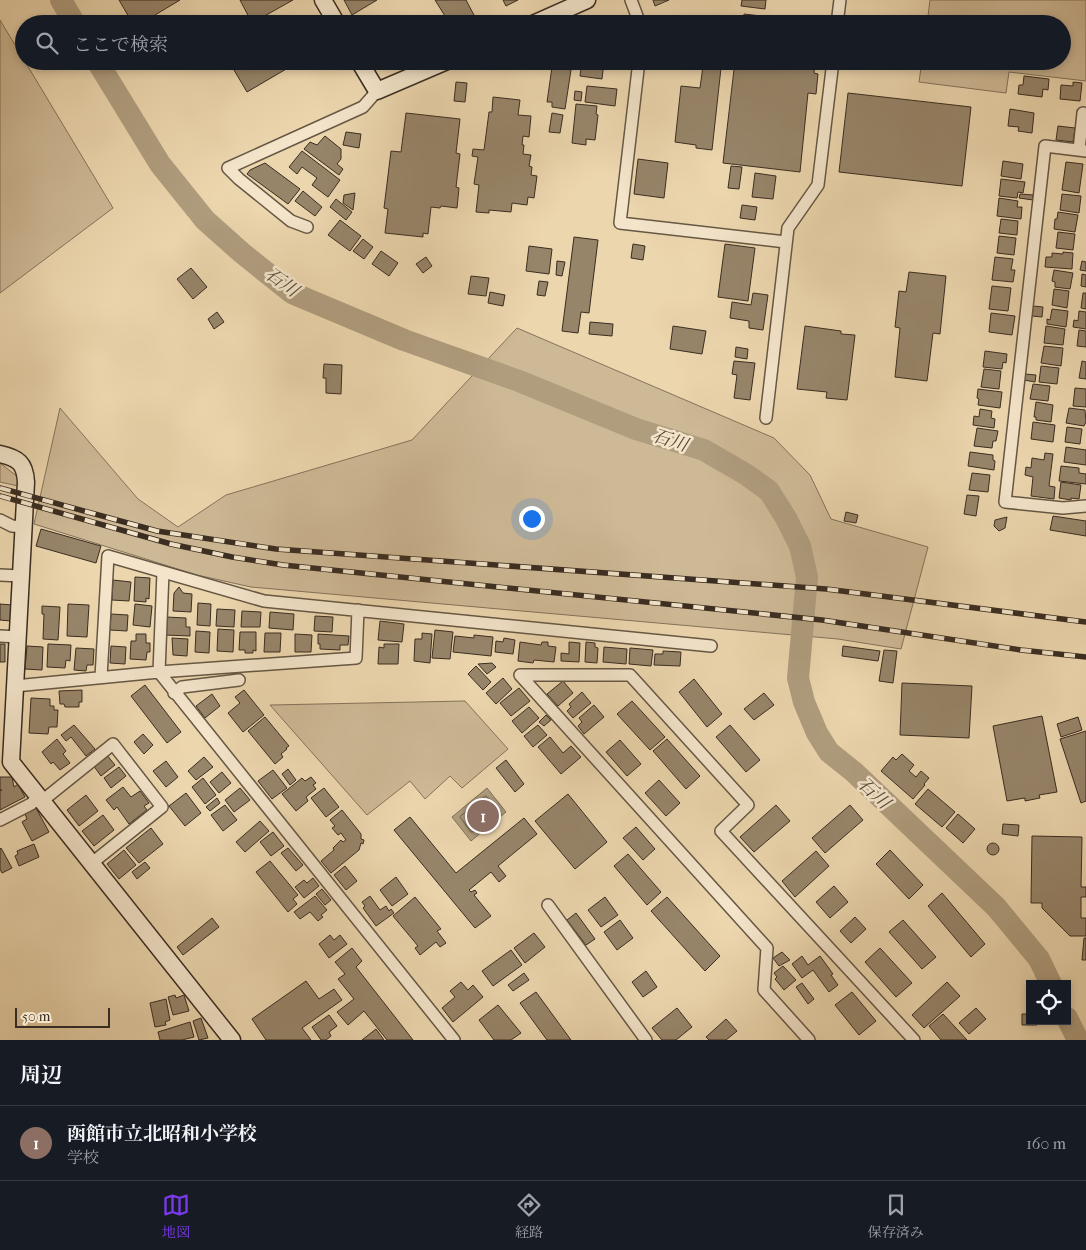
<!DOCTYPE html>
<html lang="ja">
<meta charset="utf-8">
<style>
:root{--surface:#171b24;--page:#242831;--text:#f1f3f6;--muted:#9ea1a6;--line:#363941;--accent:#7c3aed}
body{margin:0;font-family:"IM FELL French Canon","Noto Serif JP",serif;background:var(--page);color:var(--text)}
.controls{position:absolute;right:15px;bottom:15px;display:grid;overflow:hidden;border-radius:0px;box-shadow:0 2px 8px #0003}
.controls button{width:45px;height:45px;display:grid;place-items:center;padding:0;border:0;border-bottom:1px solid var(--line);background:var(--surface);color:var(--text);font:25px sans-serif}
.scale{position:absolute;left:15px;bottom:12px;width:95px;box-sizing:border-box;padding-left:5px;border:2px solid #3a2d21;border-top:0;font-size:14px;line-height:18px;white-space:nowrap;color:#3a2d21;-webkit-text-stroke:4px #f3e4ca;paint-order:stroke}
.you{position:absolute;left:531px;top:518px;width:18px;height:18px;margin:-12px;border:4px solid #fff;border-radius:50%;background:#1a73e8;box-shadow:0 0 0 8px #1a73e833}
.badge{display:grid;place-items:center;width:32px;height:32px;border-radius:50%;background:var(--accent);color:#fff;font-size:16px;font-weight:700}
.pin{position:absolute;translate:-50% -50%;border:2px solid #fff;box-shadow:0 1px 5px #0006}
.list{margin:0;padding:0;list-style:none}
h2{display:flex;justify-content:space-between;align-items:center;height:65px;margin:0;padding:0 20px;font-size:21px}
h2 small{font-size:16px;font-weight:400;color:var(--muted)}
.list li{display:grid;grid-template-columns:32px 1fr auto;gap:15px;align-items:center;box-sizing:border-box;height:75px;padding:0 20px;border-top:1px solid var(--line)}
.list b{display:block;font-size:19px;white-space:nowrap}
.list p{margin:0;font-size:16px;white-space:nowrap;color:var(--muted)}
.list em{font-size:16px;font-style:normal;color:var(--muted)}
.icon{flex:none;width:28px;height:28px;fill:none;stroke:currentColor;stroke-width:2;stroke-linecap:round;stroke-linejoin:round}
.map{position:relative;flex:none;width:1086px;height:1040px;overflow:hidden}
.search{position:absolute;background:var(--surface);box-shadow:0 2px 8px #0003;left:15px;right:15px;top:15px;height:55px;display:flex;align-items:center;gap:12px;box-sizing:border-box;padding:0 18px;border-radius:28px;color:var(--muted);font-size:19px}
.sheet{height:140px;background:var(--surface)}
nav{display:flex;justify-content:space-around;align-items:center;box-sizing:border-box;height:70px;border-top:1px solid var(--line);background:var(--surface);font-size:14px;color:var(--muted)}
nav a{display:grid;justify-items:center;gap:2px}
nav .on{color:var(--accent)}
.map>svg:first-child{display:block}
.green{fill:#ceb996;stroke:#84735c}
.water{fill:#af9d7e;stroke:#807059}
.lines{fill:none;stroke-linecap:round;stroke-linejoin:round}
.shore{stroke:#746550;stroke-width:1}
.river{stroke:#af9d7e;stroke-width:22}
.building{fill:#97856a;stroke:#3a2d21}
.street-casing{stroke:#665744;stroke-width:14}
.secondary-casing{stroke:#3a2d21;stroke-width:19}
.street{stroke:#f3e4ca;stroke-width:11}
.secondary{stroke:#f3e4ca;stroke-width:16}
.rail-casing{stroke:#3a2d21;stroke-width:5.5}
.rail{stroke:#f3e4ca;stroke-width:4;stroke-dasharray:11;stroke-linecap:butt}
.labels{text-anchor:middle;stroke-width:5;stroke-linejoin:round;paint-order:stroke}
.water-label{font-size:18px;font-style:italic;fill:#574938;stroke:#f3e4ca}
</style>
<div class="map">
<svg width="1086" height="1040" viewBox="0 0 1086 1040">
<rect width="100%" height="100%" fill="#ecd6ae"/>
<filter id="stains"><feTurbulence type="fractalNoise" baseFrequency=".004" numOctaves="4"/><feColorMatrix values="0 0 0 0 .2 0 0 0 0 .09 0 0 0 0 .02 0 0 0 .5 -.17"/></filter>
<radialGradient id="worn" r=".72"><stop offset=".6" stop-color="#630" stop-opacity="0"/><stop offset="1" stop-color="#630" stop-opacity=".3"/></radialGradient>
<path class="green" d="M930 0H1086V81L1009 72 1006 93 919 82 922 61H1062V24H927Z
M0 20 113 208 0 293Z
M517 328 774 438 810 475 831 519 928 547 901 649 838 639 251 587 197 575 34 524 60 408 138 499 178 527 226 495 412 440Z
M0 463 18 477V486L0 482Z
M465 701 508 749 462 788 450 776 425 799 410 781 367 815 270 705Z"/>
<path class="water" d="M487 788 506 812 471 841 452 817Z"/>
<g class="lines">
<path class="shore" d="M486 796 498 809V812L473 832H471L460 817Z
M484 805 487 806 489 811 474 823H471L469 818Z"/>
<path class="river" d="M61 0 75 24
M97 61 160 164 205 220 242 253 292 293 404 340 519 381 636 429 704 450 747 475 769 491 786 518 800 546 807 577 798 678 804 702 817 733 829 752 854 772 996 907 1039 959 1051 984
M1067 1018 1078 1040"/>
</g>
<path class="building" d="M119 0H180L140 24H133Z
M240 0H293L252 23Z
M344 0H377L352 15Z
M435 0H466L475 17 463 24H450Z
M503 0H518L506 6Z
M653 0H669L655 6Z
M742 0H766L765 9 741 6Z
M744 14 778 18 777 24H743Z
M653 17 691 22V24H653Z
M249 61H291L293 65 247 92 234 70Z
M582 61 604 62 602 79 580 76Z
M735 61H815L814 73 818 74 816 94 808 93 800 172 723 163Z
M703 66 721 68 712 150 696 148V145L675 142 681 86 700 88Z
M552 67 571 70 565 109 552 107V102H547Z
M1024 76 1049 79 1048 90 1043 89 1042 97 1018 94 1019 85H1023Z
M456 82 467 83 465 102 454 101Z
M1073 82 1082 83 1080 101 1060 99 1061 85 1073 86Z
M587 86 617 89 615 106 585 102Z
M575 91 582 92 581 101 574 100Z
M848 93 971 107 962 186 839 172Z
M493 97 520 100 518 115 531 116 529 137 523 136 522 145H524L523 154 531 155 529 166 532 167 531 175 537 176 534 198 528 197 527 205 512 203 511 212 489 210V213L476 212 479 185 474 184 478 157 472 156 473 149 484 150 489 112H492Z
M576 104 597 106 596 114 598 115 595 140 586 139V145L572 143Z
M1010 109 1034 113 1032 133 1018 131 1019 127 1008 126Z
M406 113 460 119 456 153 460 154 456 187 459 188 457 208 441 206 440 208 431 207 428 234 423 233V237L385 233 388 209 384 208 391 151 401 152Z
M552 113 563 115 560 133 549 132Z
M1058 126 1075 128 1073 142 1056 140Z
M346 132 361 134 359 148 343 145Z
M325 136 341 149V159L337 164 343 169 339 175 304 149 310 142 317 145Z
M302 151 340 180 328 197 312 185 317 178 302 167 297 174 289 167Z
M638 159 668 163 664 198 634 194Z
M1003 161 1023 164 1021 179 1001 176Z
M1066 162 1083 164 1079 193 1062 190Z
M265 163 300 189 288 204 247 174 250 170Z
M731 166 742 167 739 189 728 188Z
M755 173 776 176 773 199 752 197Z
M1001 179 1025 182 1023 193 1018 192 1017 198 999 196Z
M303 191 322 207 315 216 295 201Z
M355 193 353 210 343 203 344 195Z
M1020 194 1033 195V200L1019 198Z
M1062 194 1081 196 1079 213 1060 210Z
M999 198 1018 201 1017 207H1022L1021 219 997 216Z
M336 199 352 212 346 220 330 207Z
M742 205 757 207 755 220 740 218Z
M1058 212 1078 215 1075 232 1054 229 1055 219H1057Z
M1001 219 1018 221 1017 235 999 233Z
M340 220 361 236 350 251 328 235Z
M1058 232 1075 234 1073 250 1056 248Z
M999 236 1016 238 1014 255 997 253Z
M574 237 598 240 589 313 581 312 578 333 562 331Z
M363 239 373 247 364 259 353 251Z
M633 244 645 246 643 260 631 258Z
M725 244 755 248 748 301 718 297Z
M529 246 552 249 549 274 526 271Z
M381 251 398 263 389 276 372 264Z
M1063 252 1073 253 1072 269 1045 267 1046 257H1052V253L1063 254Z
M426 257 432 266 423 273 416 264Z
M995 257 1013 259 1011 270H1015L1013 282 992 280Z
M557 261 565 262 562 276 556 275Z
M1082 261 1086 262V271L1080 270Z
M191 268 207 287 193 299 177 279Z
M1054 270 1073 273 1070 289 1055 287V282L1052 281Z
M909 272 946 276 940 334 933 333 927 381 895 377 900 328 895 327 899 291 906 292Z
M1082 274 1086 275V287L1081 286Z
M471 276 489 278 486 296 468 294Z
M539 281 548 282 545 296 537 295Z
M992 286 1011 288 1008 311 989 309Z
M1054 289 1069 291 1067 308 1052 305Z
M490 292 505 295 503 306 488 303Z
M753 293 768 295 763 330 749 328V321L730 318 732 302 751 305Z
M1083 293H1086V309L1081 308Z
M1033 306 1043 307 1042 317 1032 316Z
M1052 309 1068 311 1066 327 1047 324V319L1050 320Z
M1079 311 1086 312V329L1073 327 1074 320 1078 321Z
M217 312 224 322 214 329 208 319Z
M991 313 1015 316 1012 335 989 332Z
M590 322 613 324 612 336 589 334Z
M673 326 706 331 702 354 670 349Z
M805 326 841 331V334L855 335 847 400 826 398 827 392 797 389Z
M1046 326 1065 329 1063 345 1044 343Z
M1079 330 1086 331V347L1077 346Z
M1044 346 1063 348 1061 366 1041 363Z
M736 347 748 349 747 359 735 357Z
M985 351 1007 354 1006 363 1003 362 1002 369 983 367Z
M734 361 755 363 750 400 734 398 737 375 732 374Z
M1082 361 1086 362V379L1079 378Z
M324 364 342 365 341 394 326 393V378H323Z
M1041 366 1059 368 1057 384 1039 382Z
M984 369 1001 371 999 389 981 387Z
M1025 374 1036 375 1035 382 1024 380Z
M1033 384 1050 386 1048 401 1030 399Z
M1075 388 1086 389V407L1073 406Z
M978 389 1002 392 1000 408 978 405 979 399 977 398Z
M1036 402 1053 405 1051 422 1036 420V417H1034Z
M1069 408 1085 410 1086 422 1084 426 1066 423Z
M980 409 992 411 991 418 995 419 994 428 973 425 974 416 979 417Z
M1033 422 1055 425 1053 442 1031 439Z
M1067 427 1082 429 1080 444 1065 442Z
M977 428 998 431 996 441H993L992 448 974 446Z
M1066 447 1086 450V465L1064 462Z
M970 452 993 455V460L995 461 994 470 968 466Z
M1045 453 1053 454 1049 486 1055 487 1054 499 1031 496 1033 477 1025 475 1026 467 1031 468 1032 458 1044 460Z
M1061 466 1079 468V473L1086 474V484L1059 481Z
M972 473 990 475 988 492 969 490Z
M1061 482 1081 485 1079 499 1071 498V500L1059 498Z
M967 495 979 496 976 516 964 514Z
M846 512 858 515 856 523 844 521Z
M1053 516 1086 521V536L1050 530Z
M1007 517 1005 528 999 531 994 526 995 520Z
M41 529 101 546 96 563 36 546Z
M135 577 150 578 149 599 146 598V602L134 601Z
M113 580 131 582 129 601 112 600Z
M179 587 183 593 192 594 191 612 173 611 174 593Z
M198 603 211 604 210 626 197 625Z
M0 604 12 605 11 621 0 620Z
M68 604 89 605 87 637 67 636Z
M135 604 152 606 150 627 133 625Z
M42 606 60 607 58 640 43 639 44 614H42Z
M217 609 235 610 234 627 216 626Z
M242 611 261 612 260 627H241Z
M270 612 294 614 293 630 269 628Z
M111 614 128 615 127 631 110 630Z
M315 616 333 617 332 632 314 631Z
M166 617 186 618V627H190V636L165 635Z
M380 621 404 624 402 642 378 640Z
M218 629 234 630 233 652 217 651Z
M435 630 453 632 450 659 432 658Z
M196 631 210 632 209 653 195 652Z
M240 632H256V651L253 650V653H245V650H239Z
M265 633H281L280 652H264Z
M422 633 432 634 430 663 414 661 415 639H422Z
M136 634H146V643H150V652H147L146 660 130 659 131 641H136Z
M295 634 312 635 311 652H295Z
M318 634 349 636 348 645H340V650L320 649V644H318Z
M474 635 493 637 491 656 453 652 455 636 474 638Z
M172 638 188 639 187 656 173 655Z
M504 638 515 640 513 654 495 652 496 641 503 642Z
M520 642 541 645 542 642H548V646L556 647 554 662 534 660 533 663 518 661Z
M569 642 580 643 579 662 561 661V653L569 654Z
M586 642 595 643V647L598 648 597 663 585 662Z
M0 644H5V662H0Z
M48 644 71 645 70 661 66 660 65 668 47 667Z
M384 644H399L398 664H378L379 647 384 648Z
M27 646 43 647 42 670 25 669Z
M111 646 126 647 125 664 110 663Z
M843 646 880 651 878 661 842 656Z
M604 647 627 649 626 664 603 662Z
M76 648 94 649 93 665H87L86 671 74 670Z
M630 648 653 650 651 666 629 664Z
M884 650 897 651 893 683 879 681Z
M663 651 681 652 680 666 654 665 655 654H663Z
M492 663 496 667 487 674 478 664Z
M476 666 491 682 483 690 468 674Z
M503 678 512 689 496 704 486 693Z
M694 679 722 714 707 727 679 692Z
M563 681 573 693 558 706 547 694Z
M902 683 972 686 969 738 900 735Z
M145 685 181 732 167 743 131 696Z
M519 688 530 701 511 716 500 703Z
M82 690V702H79V707H65L64 704H60L59 691Z
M244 690 264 715 243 732 228 713 240 703 235 697Z
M582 692 591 703 573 718 567 711 571 707 569 704Z
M764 693 774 705 754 720 744 709Z
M212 694 220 706 205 718 196 706Z
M31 698 50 699V706H54V710H58L57 727H49L48 734 29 733Z
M632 701 665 737 650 750 617 714Z
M594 705 604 717 584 734 578 726 582 722 579 718Z
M529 707 539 718 522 733 512 721Z
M546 715 551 720 544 726 539 722Z
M1042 716 1057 792 1039 795 1040 798 1025 801V798L1007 801 993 726Z
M265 717 289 746 286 748 287 749 281 754 283 757 275 764 248 731Z
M1078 717 1082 730 1061 737 1057 724Z
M74 725 95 749 86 756 71 737 66 741 61 735Z
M538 725 547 735 533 747 524 736Z
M730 725 760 760 746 772 716 737Z
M1086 731V801L1081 803 1060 739Z
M143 734 153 745 144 754 134 742Z
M550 737 563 753 571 746 581 757 561 774 538 747Z
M57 739 66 751 63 754 70 763 60 770 53 762 51 764 42 752Z
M667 739 700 776 686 789 653 751Z
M620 740 641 764 627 776 606 752Z
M106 754 115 765 101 776 93 765Z
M902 754 914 765 909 771 916 777 921 771 929 778 924 784 925 785 913 799 881 771 893 757 896 760Z
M204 757 213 767 196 780 188 771Z
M506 760 524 784 515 792 496 768Z
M166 761 178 777 166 787 153 771Z
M119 767 126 776 111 788 104 778Z
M288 769 296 780 290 785 282 774Z
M273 770 287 788 272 799 258 781Z
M222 772 231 783 219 793 210 782Z
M0 777H12L14 787 18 784 25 797 0 810V791L2 790H0Z
M311 777 316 783 313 785 316 789 306 797 308 801 296 811 282 794 302 778 305 781Z
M203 778 216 795 205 804 192 787Z
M659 780 680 803 666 816 645 793Z
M123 787 131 797 140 791 149 803 144 806 147 810 129 824 117 807 114 810 106 800Z
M240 788 250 800 234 812 225 800Z
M324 788 339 807 326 817 311 798Z
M928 789 955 812 942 827 915 804Z
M186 793 201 813 185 826 169 806Z
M568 794 607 842 575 869 535 821Z
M86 795 98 811 79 826 67 810Z
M217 798 220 803 210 811 206 807Z
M225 805 237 820 223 831 211 815Z
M776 805 790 821 754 852 740 837Z
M850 805 863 820 825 853 812 838Z
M36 808 49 832 32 841 22 822 27 819 25 814Z
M342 810 361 834V839L364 840 363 844 361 843 359 850 331 873 321 861 334 850 333 848 341 840 343 842 346 840 341 833 338 835 332 828 335 826 330 820Z
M958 814 975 829 963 843 946 828Z
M103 815 114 830 94 846 82 831Z
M410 817 456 873 524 818 537 834 498 866 506 876 499 882 491 872 469 890 471 892 475 890 477 893 474 895 491 916 475 928 394 830Z
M260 821 269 831 245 852 236 842Z
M1003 824 1019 825 1018 836 1002 834Z
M636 827 655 849 643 860 623 838Z
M151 828 163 844 139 863 126 848Z
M273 832 284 846 271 856 260 842Z
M1032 836 1082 837 1081 887H1086V897H1081V918H1086V936H1070L1042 908V903H1031Z
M987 849a6 6 0 1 1 12 0a6 6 0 1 1-12 0Z
M34 844 39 857 19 866 15 856 18 854 17 851Z
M1 848 12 868 2 873 0 869V849Z
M288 848 303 865 296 871 281 853Z
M124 850 136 865 119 879 107 864Z
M890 850 923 885 909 899 876 864Z
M816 851 829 866 795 897 782 881Z
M628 854 661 892 647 905 614 866Z
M270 861 298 895 293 899 297 904 288 912 256 872Z
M145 862 150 868 137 879 132 872Z
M345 866 357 881 346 890 334 875Z
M396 877 408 894 392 906 380 890Z
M313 878 319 886 304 898 295 887 304 880 307 883Z
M834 886 848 902 830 918 816 902Z
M322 889 331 900 325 905 316 894Z
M942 893 985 944 971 957 928 906Z
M315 896 327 910 321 915 323 917 318 921 310 912 300 919 294 912Z
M370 896 380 910 386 906 389 911 391 909 394 913 376 926 363 908 365 906 362 902Z
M415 897 441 929 437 931 446 943 440 947 436 942 420 955 415 948 418 946 393 916Z
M605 897 618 915 601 927 588 910Z
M667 897 720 956 705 971 651 911Z
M576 913 595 939 586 945 567 920Z
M855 917 866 929 851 943 840 931Z
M212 918 219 927 183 955 177 947Z
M620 920 633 938 617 950 604 932Z
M903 920 936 957 922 969 889 932Z
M534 933 545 947 525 963 514 948Z
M330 935 334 940 340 935 347 944 329 958 319 944Z
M1084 938H1086V960H1082Z
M352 948 362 961 356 967 413 1040H387L364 1011 348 1025 337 1012 354 999 338 979 345 974 335 962Z
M880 948 912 983 896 997 865 962Z
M511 950 522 965 493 986 482 971Z
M782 952 790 960 779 966 773 958Z
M802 956 808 965 820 956 833 974 831 975 838 985 829 992 813 970 802 978 792 964Z
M783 966 796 980 784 990 775 979 777 977 774 973Z
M646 971 657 987 643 997 632 982Z
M524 973 529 980 513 991 508 985Z
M306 981 319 999 334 989 342 1000 302 1028 311 1040H266L252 1019Z
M461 982 468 990 473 985 483 997 453 1022 442 1008 455 997 450 991Z
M947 982 960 996 924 1028 912 1015Z
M802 983 814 999 808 1004 796 987Z
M536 992 571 1040H547L520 1003Z
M852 992 876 1021 859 1035 835 1005Z
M175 995 176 998 184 995 189 1011 173 1015 168 997Z
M166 999 170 1020 165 1022 166 1025 155 1027 150 1003Z
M498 1005 521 1033 511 1040H494L479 1020Z
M677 1008 692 1027 676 1040H662L652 1028Z
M976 1008 986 1019 969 1034 959 1023Z
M943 1014 967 1040H941L929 1026Z
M1022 1014H1030V1021H1037V1025H1022Z
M329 1015 337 1026 329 1032 331 1036 326 1040H321L312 1027Z
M201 1018 208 1038 199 1040 193 1021Z
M726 1019 737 1031 726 1040H709L706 1037Z
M190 1022 194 1037 182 1040H160L158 1032Z
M376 1029 384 1040H362Z"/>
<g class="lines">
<g class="street-casing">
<path id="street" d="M631 0 640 24
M837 24 840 0
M639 61 620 223 786 242
M1079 150 1083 113
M1086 151 1045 146 1005 502 1063 508 1086 506
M307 227 291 221 239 179 228 168 363 107 377 91
M766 418 788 228 818 185 833 61
M0 520 12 526 23 527
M163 572 159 672 454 1040
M0 575 21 576
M0 636 18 637
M101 677 108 556 264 601 711 646
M15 686 159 672 356 658 358 610
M174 693 182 687 239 680
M42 801 113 744 162 807 92 863
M0 820 31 804 39 797
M548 905 646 1040
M809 1040 764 990 767 948 520 675H630L748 805 721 831 914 1040"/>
</g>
<g class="secondary-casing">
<path id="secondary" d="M323 0 337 24
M533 24 587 0
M359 61 377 91 447 61
M0 454C18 458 25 463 26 482L11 762 232 1040"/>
</g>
<use href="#street" class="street"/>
<use href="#secondary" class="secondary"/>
<g class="rail-casing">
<path id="rail" d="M0 488 157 531 276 549 826 589 1086 622
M0 496 171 544 232 557 283 565 822 620 1021 650 1086 657"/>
</g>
<use href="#rail" class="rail"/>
</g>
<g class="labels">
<g class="water-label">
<text transform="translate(282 282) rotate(36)" y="6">石川</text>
<text transform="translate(670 440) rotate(18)" y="6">石川</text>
<text transform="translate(874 793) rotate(43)" y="6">石川</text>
</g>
</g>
<rect width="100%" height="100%" filter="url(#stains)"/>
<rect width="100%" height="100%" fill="url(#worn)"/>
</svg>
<div class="controls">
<button><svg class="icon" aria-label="locate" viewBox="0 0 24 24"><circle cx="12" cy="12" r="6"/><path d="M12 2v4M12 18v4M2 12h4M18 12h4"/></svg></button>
</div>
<div class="scale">50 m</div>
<div class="you"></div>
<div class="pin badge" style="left:483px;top:816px;background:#8d6e63">1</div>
<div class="search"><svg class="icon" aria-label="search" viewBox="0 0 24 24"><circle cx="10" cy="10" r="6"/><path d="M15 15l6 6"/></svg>ここで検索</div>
</div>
<section class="sheet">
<h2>周辺<small></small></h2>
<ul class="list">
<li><span class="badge" style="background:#8d6e63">1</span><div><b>函館市立北昭和小学校</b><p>学校</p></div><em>160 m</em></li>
</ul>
</section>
<nav>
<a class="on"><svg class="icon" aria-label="map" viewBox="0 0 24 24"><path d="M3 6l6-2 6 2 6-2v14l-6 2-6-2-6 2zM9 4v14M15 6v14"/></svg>地図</a>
<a><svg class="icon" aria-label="directions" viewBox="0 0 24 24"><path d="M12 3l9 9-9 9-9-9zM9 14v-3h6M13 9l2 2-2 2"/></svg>経路</a>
<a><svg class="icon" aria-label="saved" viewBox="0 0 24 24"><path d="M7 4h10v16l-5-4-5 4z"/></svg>保存済み</a>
</nav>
